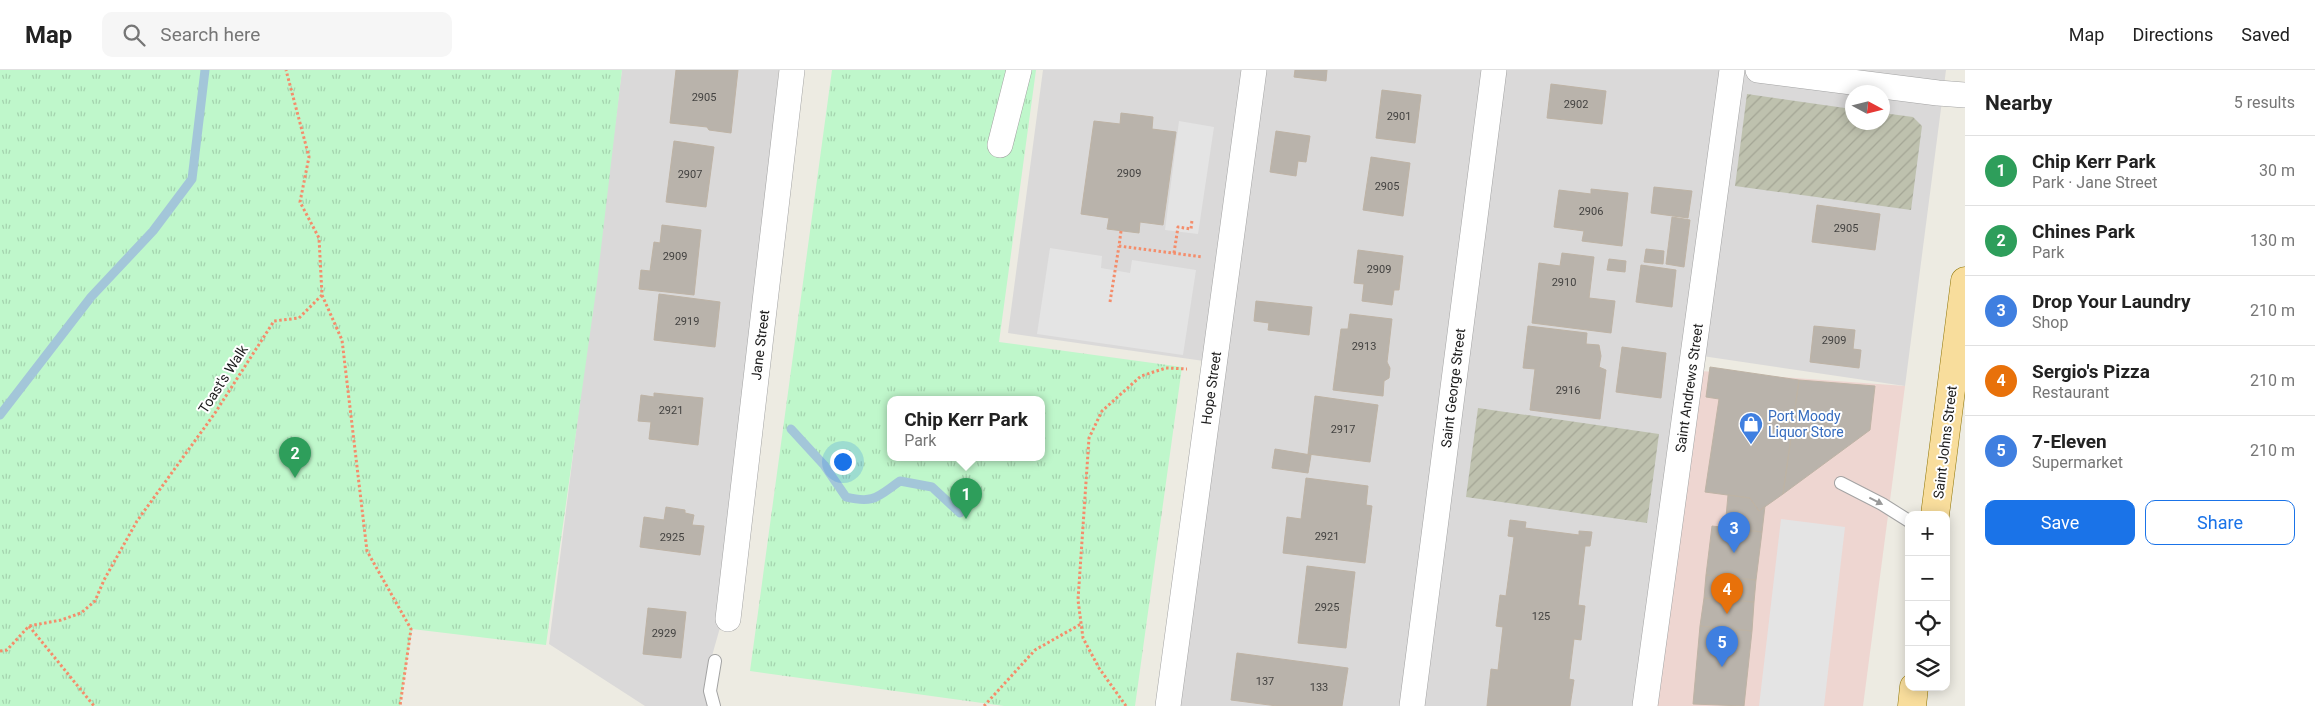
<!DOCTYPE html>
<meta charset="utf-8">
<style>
:root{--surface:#fff;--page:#f6f6f6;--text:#222;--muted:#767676;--line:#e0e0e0;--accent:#1a73e8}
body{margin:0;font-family:Roboto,sans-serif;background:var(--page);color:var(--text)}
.controls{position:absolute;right:15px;bottom:15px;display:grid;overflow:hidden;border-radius:10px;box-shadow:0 2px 12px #0003}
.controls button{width:45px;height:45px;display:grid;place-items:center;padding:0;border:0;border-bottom:1px solid var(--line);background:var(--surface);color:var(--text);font:25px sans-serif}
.compass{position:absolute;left:1845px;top:15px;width:45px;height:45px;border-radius:50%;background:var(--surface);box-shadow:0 2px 12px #0003;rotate:97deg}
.you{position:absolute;left:842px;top:391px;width:18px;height:18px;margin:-12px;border:4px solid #fff;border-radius:50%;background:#1a73e8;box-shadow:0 0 0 8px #1a73e833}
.badge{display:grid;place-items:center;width:32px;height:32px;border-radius:50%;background:var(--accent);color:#fff;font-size:16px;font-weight:700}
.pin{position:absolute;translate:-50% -41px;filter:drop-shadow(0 1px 2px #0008)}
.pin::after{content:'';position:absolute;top:26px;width:18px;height:15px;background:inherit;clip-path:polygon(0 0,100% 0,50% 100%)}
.popup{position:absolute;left:887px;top:326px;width:158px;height:65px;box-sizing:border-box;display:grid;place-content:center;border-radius:10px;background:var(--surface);filter:drop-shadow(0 1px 4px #0005);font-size:16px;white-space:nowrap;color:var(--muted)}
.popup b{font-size:19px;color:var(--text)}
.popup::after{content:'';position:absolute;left:50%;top:100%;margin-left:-10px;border:10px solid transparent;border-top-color:var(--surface)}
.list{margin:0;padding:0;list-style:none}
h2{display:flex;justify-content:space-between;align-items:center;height:65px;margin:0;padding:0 20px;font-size:21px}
h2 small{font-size:16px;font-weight:400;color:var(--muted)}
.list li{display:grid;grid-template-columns:32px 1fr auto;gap:15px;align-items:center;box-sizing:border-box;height:70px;padding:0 20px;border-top:1px solid var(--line)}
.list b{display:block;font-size:19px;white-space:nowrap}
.list p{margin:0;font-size:16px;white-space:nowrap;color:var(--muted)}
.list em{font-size:16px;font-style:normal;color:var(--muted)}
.actions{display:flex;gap:10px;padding:15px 20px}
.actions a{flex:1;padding:11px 0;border:1px solid var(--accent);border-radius:10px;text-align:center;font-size:18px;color:var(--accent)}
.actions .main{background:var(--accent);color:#fff}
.icon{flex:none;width:28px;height:28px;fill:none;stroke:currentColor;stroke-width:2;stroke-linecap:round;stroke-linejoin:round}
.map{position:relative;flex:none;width:1965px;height:636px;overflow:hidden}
header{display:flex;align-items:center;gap:30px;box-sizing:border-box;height:70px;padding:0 25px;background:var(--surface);border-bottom:1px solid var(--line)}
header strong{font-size:24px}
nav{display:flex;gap:28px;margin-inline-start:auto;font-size:18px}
.search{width:350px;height:45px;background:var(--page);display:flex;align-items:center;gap:12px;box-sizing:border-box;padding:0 18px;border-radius:10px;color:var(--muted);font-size:19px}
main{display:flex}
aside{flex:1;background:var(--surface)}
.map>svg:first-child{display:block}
.residential{fill:#dad9d9;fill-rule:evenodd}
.commercial{fill:#eed6d1}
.construction{fill:url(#construction-furrows)}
.park{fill:url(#park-tufts);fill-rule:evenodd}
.parking{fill:#e4e4e4}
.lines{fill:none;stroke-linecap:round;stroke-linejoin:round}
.stream{stroke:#a3c6d9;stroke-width:9}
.building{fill:#b9b3ab;stroke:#beb3a5}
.service-casing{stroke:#a3a3a3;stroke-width:14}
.minor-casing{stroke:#a3a3a3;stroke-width:26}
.primary-casing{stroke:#8e7405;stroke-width:29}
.path{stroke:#f48d6b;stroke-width:3;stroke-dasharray:2.5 2.5;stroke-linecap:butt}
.service{stroke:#fff;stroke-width:12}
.minor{stroke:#fff;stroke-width:25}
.primary{stroke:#f8dd9c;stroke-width:28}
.oneway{fill:#999}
.labels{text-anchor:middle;stroke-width:4;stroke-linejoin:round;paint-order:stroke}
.number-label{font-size:11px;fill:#434240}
.street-label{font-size:14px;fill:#1c1c1c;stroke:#fff}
.shop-label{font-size:14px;fill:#366cbe;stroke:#fff;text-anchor:start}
</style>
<header>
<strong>Map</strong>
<div class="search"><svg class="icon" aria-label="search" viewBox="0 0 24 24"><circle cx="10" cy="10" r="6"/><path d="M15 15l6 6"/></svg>Search here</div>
<nav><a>Map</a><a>Directions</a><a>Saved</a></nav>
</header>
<main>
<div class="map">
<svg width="1965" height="636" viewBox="0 0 1965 636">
<defs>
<pattern id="construction-furrows" width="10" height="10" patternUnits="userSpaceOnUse" patternTransform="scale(1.25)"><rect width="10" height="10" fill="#bec1ae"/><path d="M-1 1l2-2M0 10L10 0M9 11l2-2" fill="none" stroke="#a3a595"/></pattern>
<pattern id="park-tufts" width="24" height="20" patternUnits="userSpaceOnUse" patternTransform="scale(1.25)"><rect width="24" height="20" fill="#bff7cb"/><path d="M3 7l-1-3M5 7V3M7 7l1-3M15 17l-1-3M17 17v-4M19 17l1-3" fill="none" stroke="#a4d3ae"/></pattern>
</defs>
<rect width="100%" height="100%" fill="#edebe2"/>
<path class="residential" d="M622 0H779L723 547 704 614 709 636H645L549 574Z
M1043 0H1946L1905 316 1682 283 1634 636H1179L1225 294 1008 263ZM1852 22H1882V52H1852Z"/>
<path class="commercial" d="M1701 301 1905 316 1863 636H1649Z"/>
<path class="construction" d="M1747 24 1852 39V52H1882L1883 43 1913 47 1922 56 1911 140 1735 116Z
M1478 338 1659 364 1647 453 1466 427Z"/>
<path class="park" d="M0 0H622L596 221 546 575 412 559 400 636H0Z
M832 0H1036L999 272 1182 297 1135 636H1004L750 601ZM891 330H1041V388H891Z"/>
<path class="parking" d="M1179 51 1214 57 1198 164 1165 160Z
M1050 178 1102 186 1101 198 1130 203 1132 190 1196 200 1183 285 1037 264Z
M1781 449 1845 457 1824 636H1759Z"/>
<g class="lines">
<path class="stream" d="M0 345 91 227 153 161 192 109 205 0
M791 359 824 395 846 427C874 434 877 427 900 411L932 417 960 443"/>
</g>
<path class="building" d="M676 0H738L731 63 709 60 707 57 670 53Z
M1295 0H1327L1326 11 1294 7Z
M1551 14 1606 21 1602 54 1547 48Z
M1382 20 1421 25 1415 73 1376 68Z
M1121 43 1153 47 1152 59 1176 62 1163 155 1140 152 1139 163 1107 159 1109 148 1081 144 1094 51 1120 54Z
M1276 61 1310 66 1306 92 1298 91 1296 106 1270 102Z
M674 71 714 77 706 137 666 132Z
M1371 87 1410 93 1403 146 1363 140Z
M1654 117 1692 121 1688 148 1651 143Z
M1591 119 1628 123 1622 176 1582 171 1584 161 1554 157 1559 120 1591 124Z
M1817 135 1880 144 1875 180 1812 172Z
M1672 147 1690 150 1684 197 1666 194Z
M662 155 701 160 694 225 639 219 641 200 650 201 654 172 660 173Z
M1646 179 1664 181 1663 194 1644 192Z
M1358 180 1403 186 1399 220H1394L1392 235 1362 231 1364 214 1354 213Z
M1562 183 1594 187 1589 228 1615 231 1611 263 1532 253 1539 193 1560 196Z
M1609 189 1626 191 1625 202 1607 200Z
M1641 195 1676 200 1672 237 1636 232Z
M659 224 720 232 715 277 654 270Z
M1256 231 1312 237 1309 265 1268 260 1269 253 1254 251Z
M1350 244 1392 249 1387 292 1390 298 1389 308 1384 311 1383 326 1333 320 1341 259H1348Z
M1528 256 1587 263 1586 274 1599 275 1601 286 1599 297 1606 300 1600 349 1530 340 1535 299 1523 298Z
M1814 256 1855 260 1853 279 1861 280 1859 298 1810 292Z
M1622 277 1666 283 1661 328 1616 322Z
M1710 297 1799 310 1783 424 1759 441 1750 428 1705 422 1719 329 1706 327Z
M1799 310 1875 316 1870 360 1783 424Z
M654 323 703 328 698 375 649 369 651 352 638 351 641 325 654 327Z
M1315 326 1378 335 1370 392 1308 384Z
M1275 379 1311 385 1308 403 1272 398Z
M1306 408 1368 416 1366 435 1372 436 1365 493 1283 483 1287 447 1301 449Z
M1728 425 1750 428 1759 441 1765 436 1762 462 1725 458Z
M666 437 685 440V443L694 445 692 455 704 456 700 485 640 477 644 447 664 450Z
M1510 450 1526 452 1525 458 1579 465V461L1592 462 1590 476H1585L1578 535 1585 536 1581 570 1574 569 1569 609 1574 610 1570 636H1487L1491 599 1498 600 1503 557 1496 556 1500 525 1506 526 1514 467 1508 466Z
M1712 456 1762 462 1756 510 1706 505Z
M1307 496 1355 502 1346 578 1298 573Z
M1706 505 1756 510 1754 532 1704 528Z
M1704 528 1754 532 1752 561 1700 556Z
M648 538 686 542 681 588 643 584Z
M1700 556 1752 561 1744 636 1693 634Z
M1237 583 1348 598 1342 636H1277L1231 630Z"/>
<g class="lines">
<g class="service-casing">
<path id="service" d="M1841 413 1882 434 1909 451
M714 636 710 621 715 591"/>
</g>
<g class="minor-casing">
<path id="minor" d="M1758 0 1938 23 1965 25
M1000 75 1019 0
M728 549 792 0
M1168 636 1254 0
M1412 636 1494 0
M1645 636 1732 0"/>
</g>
<g class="primary-casing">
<path id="primary" d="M1935 445 1965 211
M1912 636 1914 617"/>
</g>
<path class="path" d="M1121 161 1119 176 1203 187
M1174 183 1178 157 1191 159 1192 150
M322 225 342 270 367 481 411 559 400 636
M1110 232 1119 176
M29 556 94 636
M0 581 7 580 29 556 61 550 81 543 95 531 104 510 137 451 215 343 274 251 299 248 322 225 319 168 300 132 309 87 286 0
M984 636 1035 580 1081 554
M1126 636 1099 598 1083 568 1078 530 1089 368 1102 341 1141 306 1166 298 1187 299"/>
<use href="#service" class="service"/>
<use href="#minor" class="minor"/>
<use href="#primary" class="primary"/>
</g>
<defs><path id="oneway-solid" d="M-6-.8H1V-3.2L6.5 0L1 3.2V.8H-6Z" transform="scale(1.25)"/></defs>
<use class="oneway" href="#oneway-solid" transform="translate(1876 431) rotate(27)"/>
<defs>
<g id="shop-pin" transform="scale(1.25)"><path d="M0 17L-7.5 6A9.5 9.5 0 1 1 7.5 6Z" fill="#3f7fe0" stroke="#fff"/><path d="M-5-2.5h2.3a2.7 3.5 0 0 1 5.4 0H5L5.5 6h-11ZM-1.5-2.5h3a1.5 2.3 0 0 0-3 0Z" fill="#fff"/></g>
</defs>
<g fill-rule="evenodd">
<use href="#shop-pin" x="1751" y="354"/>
</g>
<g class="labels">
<g class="number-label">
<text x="704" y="31">2905</text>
<text x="1576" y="38">2902</text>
<text x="1399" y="50">2901</text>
<text x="1129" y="107">2909</text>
<text x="690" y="108">2907</text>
<text x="1387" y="120">2905</text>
<text x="1591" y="145">2906</text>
<text x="1846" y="162">2905</text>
<text x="675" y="190">2909</text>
<text x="1379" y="203">2909</text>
<text x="1564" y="216">2910</text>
<text x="687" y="255">2919</text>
<text x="1834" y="274">2909</text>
<text x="1364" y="280">2913</text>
<text x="1568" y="324">2916</text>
<text x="671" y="344">2921</text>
<text x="1343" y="363">2917</text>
<text x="1327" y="470">2921</text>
<text x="672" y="471">2925</text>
<text x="1327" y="541">2925</text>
<text x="1541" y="550">125</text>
<text x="664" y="567">2929</text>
<text x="1265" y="615">137</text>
<text x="1319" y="621">133</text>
</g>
<g class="street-label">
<text transform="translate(760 275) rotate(-83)" y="5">Jane Street</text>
<text transform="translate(223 309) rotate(-57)" y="5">Toast's Walk</text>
<text transform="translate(1211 318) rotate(-82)" y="5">Hope Street</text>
<text transform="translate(1453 318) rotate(-83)" y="5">Saint George Street</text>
<text transform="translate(1689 318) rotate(-82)" y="5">Saint Andrews Street</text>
<text transform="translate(1945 372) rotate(-83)" y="5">Saint Johns Street</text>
</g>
<g class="shop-label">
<text x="1768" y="351">Port Moody<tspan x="1768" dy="16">Liquor Store</tspan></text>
</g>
</g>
</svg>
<div class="controls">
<button>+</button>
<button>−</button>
<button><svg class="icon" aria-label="locate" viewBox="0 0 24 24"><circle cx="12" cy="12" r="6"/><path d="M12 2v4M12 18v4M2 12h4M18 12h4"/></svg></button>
<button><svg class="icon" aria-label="layers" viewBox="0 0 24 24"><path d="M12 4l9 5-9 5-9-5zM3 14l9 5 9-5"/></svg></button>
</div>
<svg class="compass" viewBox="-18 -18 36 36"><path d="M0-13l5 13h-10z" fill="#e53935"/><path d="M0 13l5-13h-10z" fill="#767676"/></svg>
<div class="you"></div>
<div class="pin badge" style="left:966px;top:449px;background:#2e9e5b">1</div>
<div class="popup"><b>Chip Kerr Park</b>Park</div>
<div class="pin badge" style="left:295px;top:408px;background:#2e9e5b">2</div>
<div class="pin badge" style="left:1734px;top:483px;background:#3f7fe0">3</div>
<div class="pin badge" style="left:1727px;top:544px;background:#e8710a">4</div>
<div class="pin badge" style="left:1722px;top:597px;background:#3f7fe0">5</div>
</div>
<aside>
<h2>Nearby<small>5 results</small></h2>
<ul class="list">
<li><span class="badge" style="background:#2e9e5b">1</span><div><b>Chip Kerr Park</b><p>Park · Jane Street</p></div><em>30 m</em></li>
<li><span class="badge" style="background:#2e9e5b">2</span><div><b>Chines Park</b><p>Park</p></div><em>130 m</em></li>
<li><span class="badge" style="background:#3f7fe0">3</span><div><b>Drop Your Laundry</b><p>Shop</p></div><em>210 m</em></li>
<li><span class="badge" style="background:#e8710a">4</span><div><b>Sergio's Pizza</b><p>Restaurant</p></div><em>210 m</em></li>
<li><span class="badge" style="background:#3f7fe0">5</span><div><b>7-Eleven</b><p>Supermarket</p></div><em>210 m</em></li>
</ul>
<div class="actions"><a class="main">Save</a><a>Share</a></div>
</aside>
</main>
